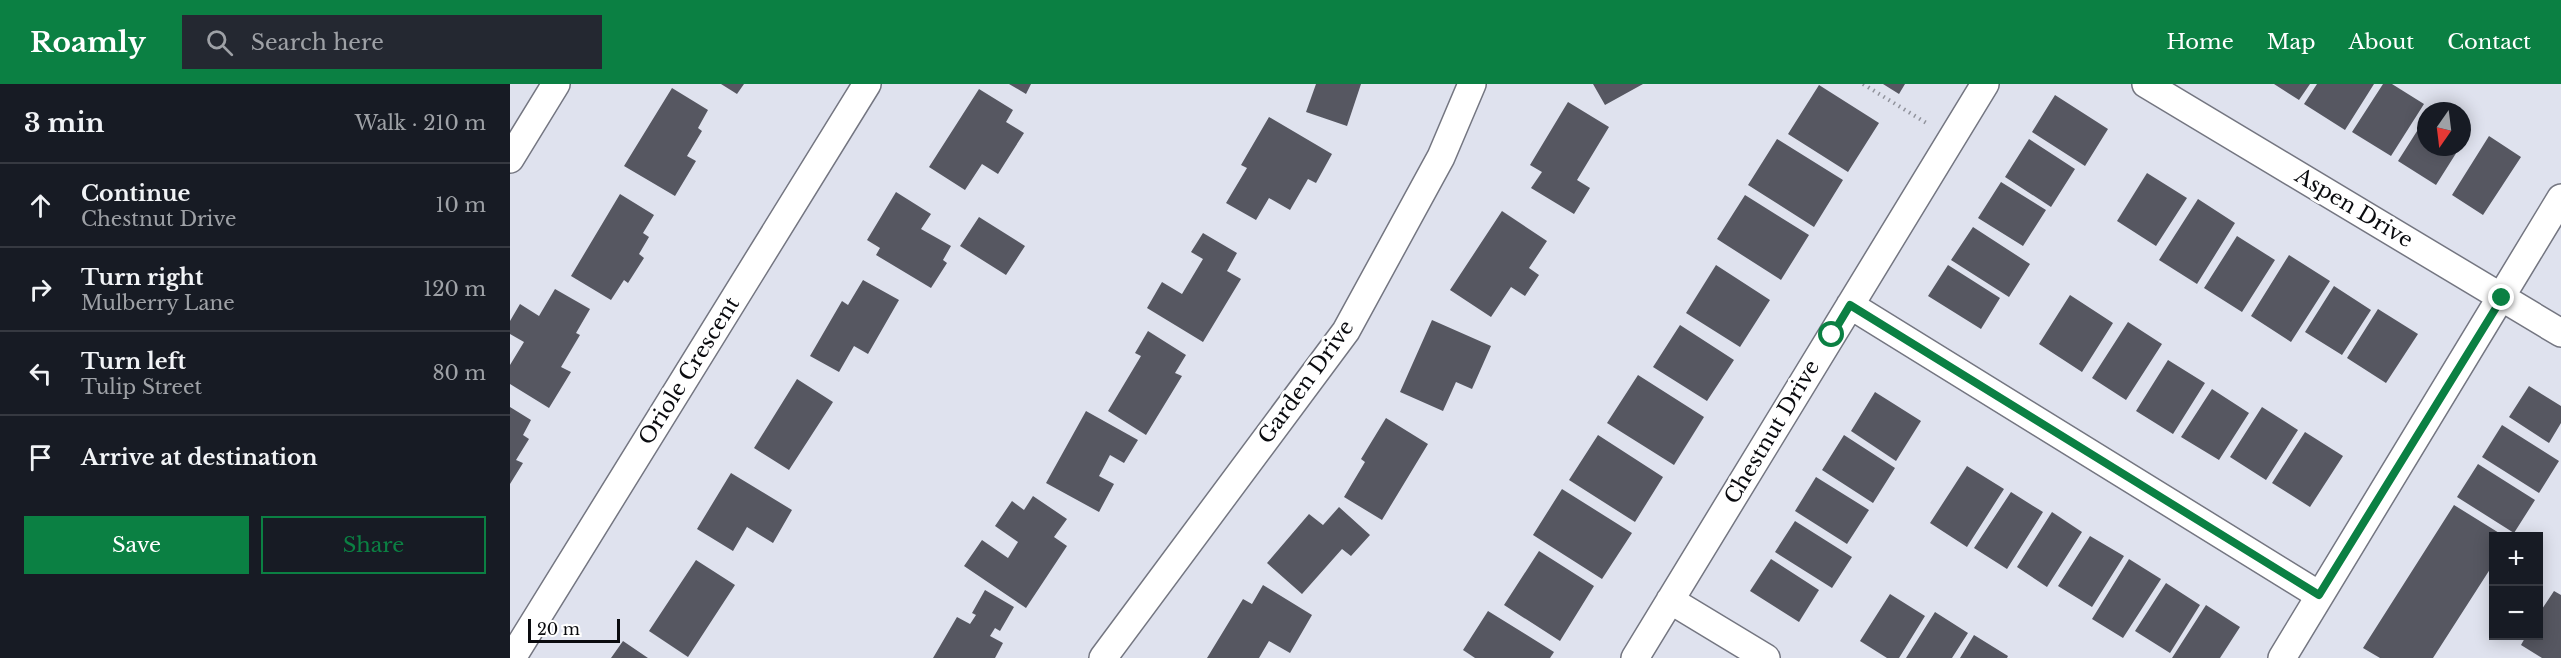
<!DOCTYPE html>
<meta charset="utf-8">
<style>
:root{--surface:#171b24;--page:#242831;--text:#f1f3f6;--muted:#9ea1a6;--line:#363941;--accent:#0b8043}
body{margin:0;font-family:"Libre Baskerville",serif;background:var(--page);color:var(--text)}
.controls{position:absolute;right:18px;bottom:18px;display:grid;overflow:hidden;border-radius:0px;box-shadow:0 3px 15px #0003}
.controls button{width:54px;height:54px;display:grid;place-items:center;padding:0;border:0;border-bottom:2px solid var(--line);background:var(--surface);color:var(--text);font:30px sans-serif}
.compass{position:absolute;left:1907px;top:18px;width:54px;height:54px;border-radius:50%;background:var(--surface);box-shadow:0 3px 15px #0003;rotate:194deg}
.scale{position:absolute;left:18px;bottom:15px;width:92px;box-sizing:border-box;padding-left:6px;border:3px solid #0a0b0f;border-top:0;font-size:16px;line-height:21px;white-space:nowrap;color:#0a0b0f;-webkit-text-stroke:4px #fff;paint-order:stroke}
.stop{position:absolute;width:18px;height:18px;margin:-14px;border:4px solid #0b8043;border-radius:50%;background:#fff}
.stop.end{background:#0b8043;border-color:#fff;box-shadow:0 2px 6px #0008}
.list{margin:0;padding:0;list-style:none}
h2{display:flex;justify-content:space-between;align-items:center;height:78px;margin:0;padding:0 24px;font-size:26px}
h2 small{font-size:20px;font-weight:400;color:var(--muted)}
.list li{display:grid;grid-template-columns:39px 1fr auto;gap:18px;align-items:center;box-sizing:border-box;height:84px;padding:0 24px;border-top:2px solid var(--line)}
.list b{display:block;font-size:22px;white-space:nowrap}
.list p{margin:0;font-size:20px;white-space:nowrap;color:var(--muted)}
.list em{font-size:20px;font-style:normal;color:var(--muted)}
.actions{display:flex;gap:12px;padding:18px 24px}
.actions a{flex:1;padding:14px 0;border:2px solid var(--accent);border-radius:0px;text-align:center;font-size:21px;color:var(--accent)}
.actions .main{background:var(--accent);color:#fff}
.icon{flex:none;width:33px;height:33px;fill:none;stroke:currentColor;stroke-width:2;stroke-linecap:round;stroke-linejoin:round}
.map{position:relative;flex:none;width:2051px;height:574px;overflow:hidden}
header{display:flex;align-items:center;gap:36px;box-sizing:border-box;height:84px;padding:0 30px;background:var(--accent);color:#fff}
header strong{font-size:28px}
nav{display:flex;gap:33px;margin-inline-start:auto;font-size:21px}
.search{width:420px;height:54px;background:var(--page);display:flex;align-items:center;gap:15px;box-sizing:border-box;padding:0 21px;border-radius:0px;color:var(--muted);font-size:22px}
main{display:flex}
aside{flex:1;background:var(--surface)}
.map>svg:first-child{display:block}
.building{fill:#565761}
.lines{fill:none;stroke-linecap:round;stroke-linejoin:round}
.minor-casing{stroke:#747681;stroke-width:30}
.path{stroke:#91939c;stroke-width:4;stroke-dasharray:1.5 4.5;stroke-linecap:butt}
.minor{stroke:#fff;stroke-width:27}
.route{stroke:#0b8043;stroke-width:8}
.labels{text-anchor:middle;stroke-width:6;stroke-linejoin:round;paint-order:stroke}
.street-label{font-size:21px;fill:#0a0b0f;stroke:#fff}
</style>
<header>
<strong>Roamly</strong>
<div class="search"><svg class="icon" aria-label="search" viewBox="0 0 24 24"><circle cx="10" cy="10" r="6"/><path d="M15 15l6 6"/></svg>Search here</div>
<nav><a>Home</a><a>Map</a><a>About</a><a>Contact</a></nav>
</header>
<main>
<aside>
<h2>3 min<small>Walk · 210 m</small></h2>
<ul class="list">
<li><svg class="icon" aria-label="ahead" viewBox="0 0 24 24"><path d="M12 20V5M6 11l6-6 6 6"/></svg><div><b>Continue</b><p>Chestnut Drive</p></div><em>10 m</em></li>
<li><svg class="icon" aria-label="right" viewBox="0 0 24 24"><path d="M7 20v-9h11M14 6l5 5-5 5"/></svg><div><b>Turn right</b><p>Mulberry Lane</p></div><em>120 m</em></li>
<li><svg class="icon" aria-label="left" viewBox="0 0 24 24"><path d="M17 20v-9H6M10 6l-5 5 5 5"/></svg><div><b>Turn left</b><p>Tulip Street</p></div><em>80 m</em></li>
<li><svg class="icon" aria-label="arrive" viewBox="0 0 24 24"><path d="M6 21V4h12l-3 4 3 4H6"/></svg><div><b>Arrive at destination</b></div></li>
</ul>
<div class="actions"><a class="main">Save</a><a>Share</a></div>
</aside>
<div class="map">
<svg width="2051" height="574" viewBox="0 0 2051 574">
<rect width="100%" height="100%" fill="#dfe2ee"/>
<path class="building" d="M211 0H234L227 10Z
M499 0H521L516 10Z
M806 0H851L837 42 796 28Z
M1083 0H1133L1095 21Z
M1373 0H1395L1389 10Z
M1764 0H1800L1789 16Z
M1807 0H1864L1835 46 1794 20Z
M1873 0H1882L1914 20 1881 72 1842 48Z
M1309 1 1369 39 1338 88 1278 50Z
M162 4 198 26 188 44 192 47 177 72 186 77 165 112 114 82Z
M469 5 503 26 496 38 514 49 488 90 472 80 455 106 419 83Z
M1545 11 1598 45 1575 82 1522 48Z
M1058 18 1099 43 1067 96 1080 104 1064 130 1021 104 1032 88 1020 81Z
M759 33 822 70 806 99 798 95 780 126 759 114 746 136 716 119 737 84 731 81Z
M1916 33V63H1950L1926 101 1888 77Z
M1979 52 2011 73 1973 131 1942 111Z
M1267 55 1333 96 1304 143 1238 101Z
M1519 55 1565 85 1541 123 1495 93Z
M1637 89 1677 114 1646 162 1607 137Z
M1491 98 1536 126 1513 162 1468 134Z
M386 108 421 130 411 145 441 162 433 176 437 179 421 204 366 171 370 164 357 156Z
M110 110 144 131 133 149 139 153 129 170 134 174 118 199 114 196 101 216 61 192Z
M1235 111 1299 151 1271 196 1207 155Z
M1688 115 1725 139 1687 200 1649 176Z
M992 127 1037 157 1019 184 1029 191 1015 212 1001 203 981 233 940 206Z
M469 133 515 162 496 191 450 162Z
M1463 143 1520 180 1499 213 1441 176Z
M693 149 727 169 717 187 731 195 693 258 637 224 652 198 672 210 693 175 681 168Z
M1727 152 1765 176 1732 228 1694 204Z
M1779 171 1820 197 1781 258 1741 232Z
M1206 181 1260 216 1230 263 1176 229Z
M1438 181 1490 214 1471 245 1418 212Z
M353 196 389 216 358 270 344 262 329 288 300 272 332 217 338 221Z
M1824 202 1861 226 1832 271 1795 248Z
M45 205 80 225 66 249 70 251 51 283 61 288 39 324 0 300V281L14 258 0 250V237L10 220 29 232Z
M1560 211 1603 239 1572 288 1529 260Z
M1868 225 1908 250 1876 299 1837 274Z
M922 236 981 262 962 305 946 298 933 327 890 308Z
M1618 238 1652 260 1616 316 1582 294Z
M1170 241 1224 276 1197 317 1143 283Z
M638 247 676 271 665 289 672 292 636 351 598 327 631 272 625 269Z
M1658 276 1695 299 1663 350 1626 327Z
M1128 291 1194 333 1164 381 1097 339Z
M287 295 323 318 279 386 244 364Z
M2019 302 2051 322V339L2039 359 1999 333Z
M1702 305 1739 329 1709 376 1671 353Z
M1365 308 1411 337 1386 377 1341 347Z
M0 323 21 336 13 351 19 355 6 376 13 379 0 400Z
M1752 323 1788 346 1756 396 1720 373Z
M576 327 628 356 614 379 600 371 589 392 604 400 589 428 536 399Z
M876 334 918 360 872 436 834 413 855 378 851 375Z
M1992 341 2049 377 2029 409 1972 373Z
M1795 348 1833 372 1800 423 1762 399Z
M1088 351 1153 393 1125 438 1059 396Z
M1334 351 1385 384 1363 419 1312 386Z
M1968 380 2025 416 2004 449 1947 413Z
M1457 382 1494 405 1457 463 1420 439Z
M221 389 282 426 263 459 237 443 223 467 187 445Z
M1306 393 1359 426 1337 460 1285 427Z
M1052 405 1122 449 1092 495 1023 451Z
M1501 408 1533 428 1497 485 1464 464Z
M523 412 557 435 544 453 557 462 516 524 454 482 472 456 498 474 508 458 485 442 502 417 514 426Z
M1944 421 1994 452H1984V479L1923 574H1870L1853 564Z
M829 423 860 451 841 472 832 465 792 510 757 479 799 430 813 441Z
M1542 428 1572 448 1537 503 1507 483Z
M1285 437 1342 473 1322 504 1265 468Z
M1580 452 1614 472 1582 523 1548 502Z
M1029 467 1084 502 1050 557 994 521Z
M1261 475 1309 506 1289 538 1240 507Z
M1619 475 1651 495 1613 554 1582 535Z
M186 476 225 501 178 573 139 547Z
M1656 499 1690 521 1660 569 1625 547Z
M753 501 802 531 780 569 759 557 749 574H697L733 515 742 520Z
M475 506 504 523 490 547 485 544 480 552 493 559 485 574H423L447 533 460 540 466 531 462 529Z
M2044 507 2051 511V574H2032L2011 561 2016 552H2028V531Z
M1380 510 1415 532 1389 574H1377L1350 557Z
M1696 521 1730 543 1710 574H1662Z
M978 527 1044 568 1040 574H965L953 566Z
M1425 528 1458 549 1442 574H1396Z
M1464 551 1498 572 1497 574H1450Z
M113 557 138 574H101Z"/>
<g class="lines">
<g class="minor-casing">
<path id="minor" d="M1636 0 2051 249
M0 75 46 0
M1340 221 1809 511
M1160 516 1256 574
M2 574 357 0
M593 574 836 247 931 73 962 0
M1125 574 1475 0
M1772 574 2051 114"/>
</g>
<path class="path" d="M1353 0 1418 40"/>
<use href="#minor" class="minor"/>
</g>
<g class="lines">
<path class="route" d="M1322 251 1340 221 1809 511 1992 214"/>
</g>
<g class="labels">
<g class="street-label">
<text transform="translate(1844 124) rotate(31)" y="7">Aspen Drive</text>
<text transform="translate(179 287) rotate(-58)" y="7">Oriole Crescent</text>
<text transform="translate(796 298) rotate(-54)" y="7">Garden Drive</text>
<text transform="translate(1262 348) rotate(-59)" y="7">Chestnut Drive</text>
</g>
</g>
</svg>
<div class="controls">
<button>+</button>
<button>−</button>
</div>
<svg class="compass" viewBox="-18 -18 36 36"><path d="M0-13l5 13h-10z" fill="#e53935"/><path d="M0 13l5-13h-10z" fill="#9ea1a6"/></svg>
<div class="scale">20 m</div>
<div class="stop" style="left:1322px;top:251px"></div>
<div class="stop end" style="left:1992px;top:214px"></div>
</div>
</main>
